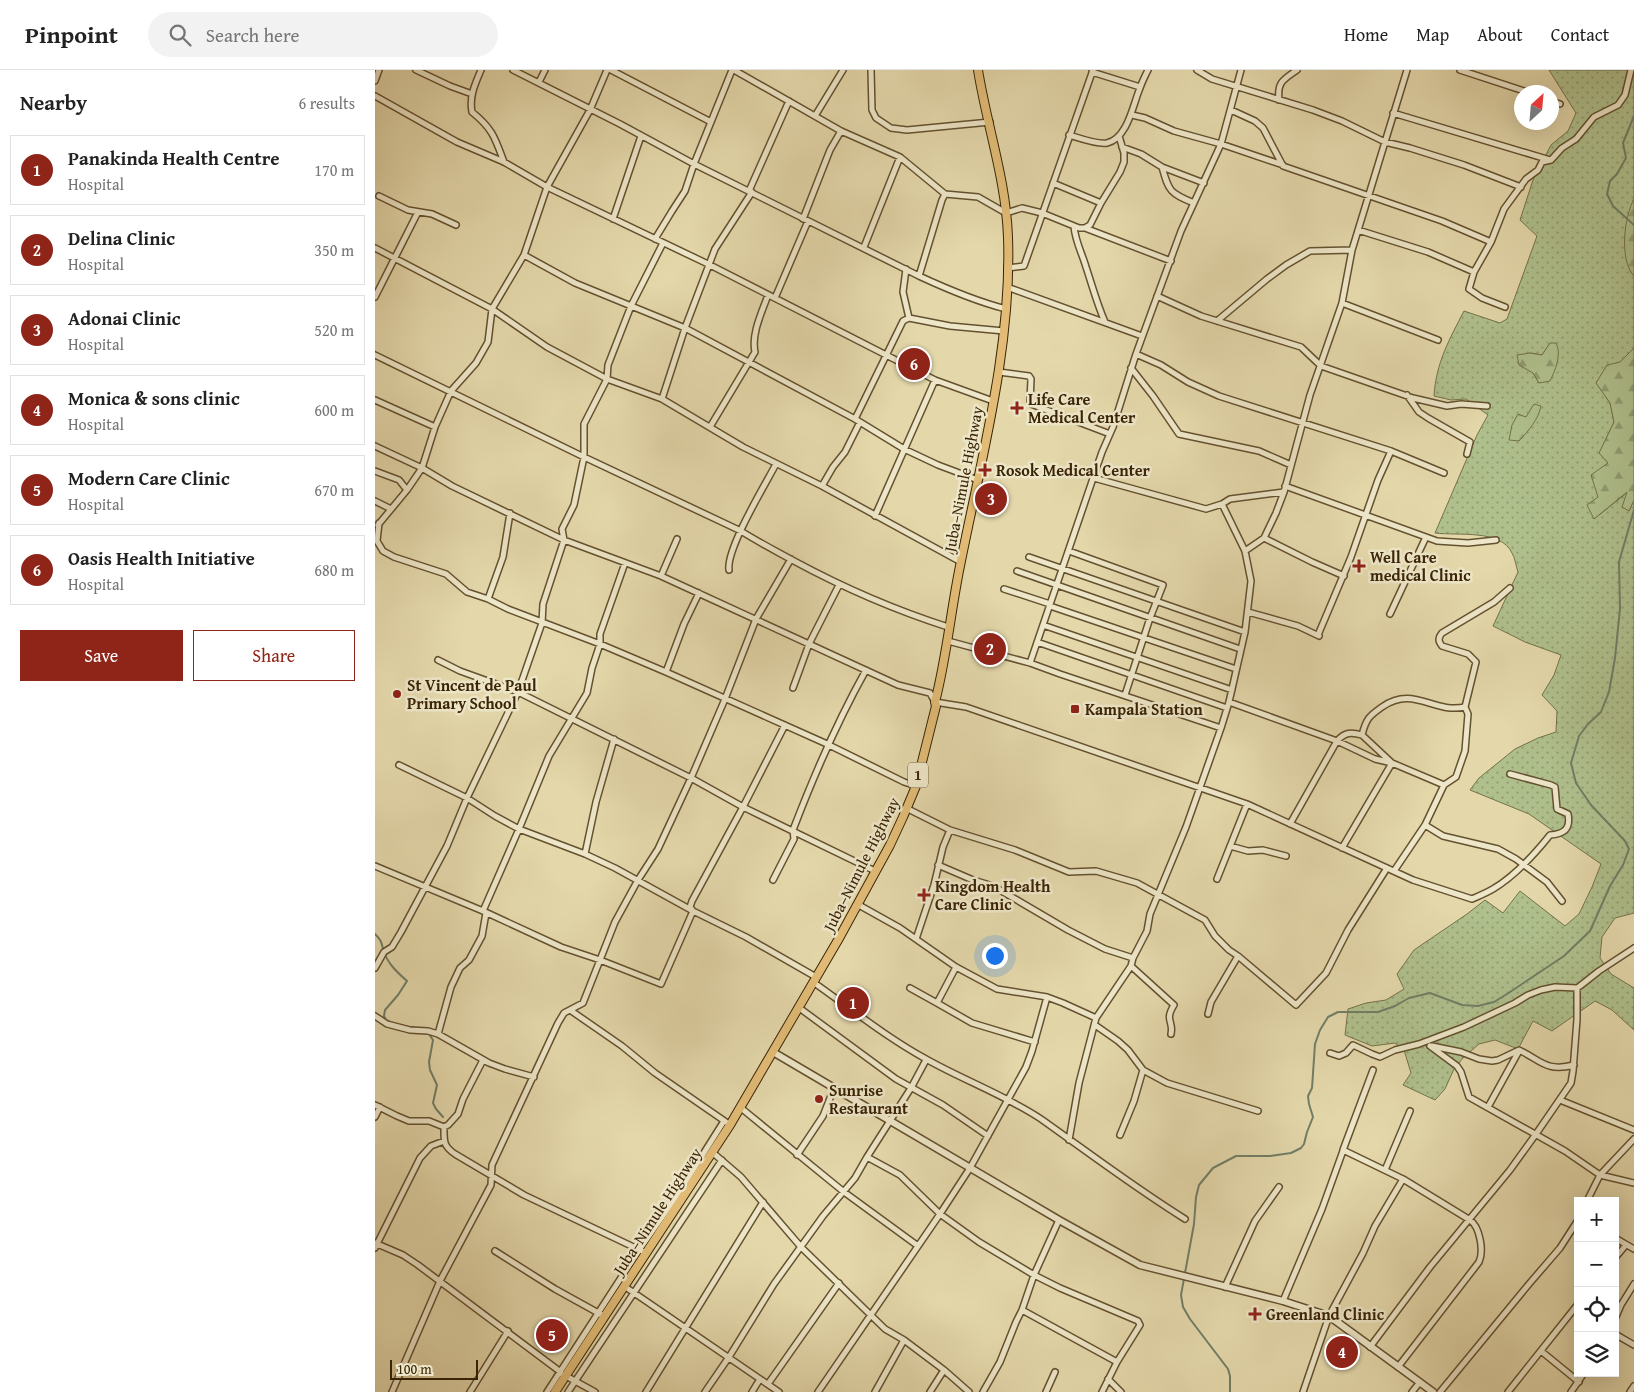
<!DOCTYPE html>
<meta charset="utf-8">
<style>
:root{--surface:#fff;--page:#f2f2f2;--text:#222;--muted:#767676;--line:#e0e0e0;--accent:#8f2418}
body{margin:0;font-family:"Gentium Book Plus",serif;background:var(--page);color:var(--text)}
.controls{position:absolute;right:15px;bottom:15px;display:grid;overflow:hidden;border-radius:0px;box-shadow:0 5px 20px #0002}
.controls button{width:45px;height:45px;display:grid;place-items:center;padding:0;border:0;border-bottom:1px solid var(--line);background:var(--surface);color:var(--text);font:25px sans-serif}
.compass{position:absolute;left:1139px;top:15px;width:45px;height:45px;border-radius:50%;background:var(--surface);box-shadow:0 5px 20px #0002;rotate:26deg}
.scale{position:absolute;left:15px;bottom:12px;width:88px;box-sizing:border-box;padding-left:5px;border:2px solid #3a2406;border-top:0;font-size:14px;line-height:18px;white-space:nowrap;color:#3a2406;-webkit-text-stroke:4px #ede6c8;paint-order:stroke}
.you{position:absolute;left:619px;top:885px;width:18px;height:18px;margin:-12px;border:4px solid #fff;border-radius:50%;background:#1a73e8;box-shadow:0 0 0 8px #1a73e833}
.badge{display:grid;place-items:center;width:32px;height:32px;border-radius:50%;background:var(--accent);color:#fff;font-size:16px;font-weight:700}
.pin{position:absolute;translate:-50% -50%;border:2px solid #fff;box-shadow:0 1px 5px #0006}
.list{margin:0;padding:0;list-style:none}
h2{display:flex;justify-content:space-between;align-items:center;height:65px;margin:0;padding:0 20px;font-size:21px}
h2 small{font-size:16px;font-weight:400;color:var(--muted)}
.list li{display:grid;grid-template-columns:32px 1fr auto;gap:15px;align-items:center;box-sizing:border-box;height:70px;margin:0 10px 10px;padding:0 10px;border:1px solid var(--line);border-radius:0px}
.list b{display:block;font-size:19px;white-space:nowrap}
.list p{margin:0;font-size:16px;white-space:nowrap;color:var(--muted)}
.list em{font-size:16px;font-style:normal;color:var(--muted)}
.actions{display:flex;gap:10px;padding:15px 20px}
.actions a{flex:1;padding:11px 0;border:1px solid var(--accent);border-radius:0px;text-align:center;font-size:18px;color:var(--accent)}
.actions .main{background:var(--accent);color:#fff}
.icon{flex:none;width:28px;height:28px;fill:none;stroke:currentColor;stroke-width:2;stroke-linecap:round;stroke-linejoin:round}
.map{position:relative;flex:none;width:1259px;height:1322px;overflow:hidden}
header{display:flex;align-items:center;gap:30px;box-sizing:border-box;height:70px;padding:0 25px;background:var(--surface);border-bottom:1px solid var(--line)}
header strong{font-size:24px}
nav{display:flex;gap:28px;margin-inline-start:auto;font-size:18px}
.search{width:350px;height:45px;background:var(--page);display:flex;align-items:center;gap:12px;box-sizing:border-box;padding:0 18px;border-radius:28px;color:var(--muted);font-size:19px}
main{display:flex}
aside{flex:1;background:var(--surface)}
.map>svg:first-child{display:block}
.grass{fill:url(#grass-dots);stroke:#74724a;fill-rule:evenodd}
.forest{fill:url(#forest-firs);stroke:#74724a}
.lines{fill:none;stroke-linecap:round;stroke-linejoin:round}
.stream{stroke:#717e66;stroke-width:2}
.minor-casing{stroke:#64512f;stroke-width:8}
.tertiary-casing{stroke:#64512f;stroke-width:9}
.primary-casing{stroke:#3a2406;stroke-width:10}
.minor{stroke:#ede6c8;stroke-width:5}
.tertiary{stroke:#ede6c8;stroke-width:6}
.primary{stroke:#e2bc76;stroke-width:8}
.poi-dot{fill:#8f2418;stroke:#ede6c8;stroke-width:2}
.labels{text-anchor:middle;stroke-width:5;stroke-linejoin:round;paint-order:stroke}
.shield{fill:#ede6c8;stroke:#705e40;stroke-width:1}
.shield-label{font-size:15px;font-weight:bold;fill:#3a2406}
.poi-label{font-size:16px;font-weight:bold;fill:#3a2406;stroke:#ede6c8;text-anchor:start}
.street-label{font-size:16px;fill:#3a2406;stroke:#ede6c8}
</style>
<header>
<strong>Pinpoint</strong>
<div class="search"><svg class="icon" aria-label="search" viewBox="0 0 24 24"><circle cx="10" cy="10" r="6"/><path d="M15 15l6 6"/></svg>Search here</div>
<nav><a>Home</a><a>Map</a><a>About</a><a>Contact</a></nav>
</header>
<main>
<aside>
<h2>Nearby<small>6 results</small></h2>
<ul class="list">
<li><span class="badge">1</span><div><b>Panakinda Health Centre</b><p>Hospital</p></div><em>170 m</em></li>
<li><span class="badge">2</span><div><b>Delina Clinic</b><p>Hospital</p></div><em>350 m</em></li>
<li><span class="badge">3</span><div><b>Adonai Clinic</b><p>Hospital</p></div><em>520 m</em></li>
<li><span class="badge">4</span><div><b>Monica &amp; sons clinic</b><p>Hospital</p></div><em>600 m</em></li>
<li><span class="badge">5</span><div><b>Modern Care Clinic</b><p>Hospital</p></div><em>670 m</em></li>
<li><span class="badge">6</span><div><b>Oasis Health Initiative</b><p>Hospital</p></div><em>680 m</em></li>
</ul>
<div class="actions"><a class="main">Save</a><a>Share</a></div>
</aside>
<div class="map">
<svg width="1259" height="1322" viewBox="0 0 1259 1322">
<defs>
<pattern id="grass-dots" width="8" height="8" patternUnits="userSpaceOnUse" patternTransform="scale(1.25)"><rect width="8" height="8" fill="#afc08d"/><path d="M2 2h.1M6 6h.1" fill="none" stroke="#8f9c71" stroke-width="1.8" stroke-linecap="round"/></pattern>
<pattern id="forest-firs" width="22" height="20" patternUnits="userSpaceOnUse" patternTransform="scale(1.25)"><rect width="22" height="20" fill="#afc08d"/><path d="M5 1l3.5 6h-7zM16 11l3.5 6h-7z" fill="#8f9c71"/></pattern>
</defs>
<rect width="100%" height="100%" fill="#e4d8ab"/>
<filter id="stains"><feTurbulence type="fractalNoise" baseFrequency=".004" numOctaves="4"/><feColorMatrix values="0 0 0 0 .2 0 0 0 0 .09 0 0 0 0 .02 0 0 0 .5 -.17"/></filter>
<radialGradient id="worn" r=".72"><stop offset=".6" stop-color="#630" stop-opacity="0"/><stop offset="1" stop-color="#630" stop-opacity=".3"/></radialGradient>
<path class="grass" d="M1174 0H1259V129L1258 131 1255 201 1259 206V278L1245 292 1221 312 1235 333 1239 352 1225 382 1233 393 1223 427 1219 449 1253 422 1254 441 1259 430V843L1240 848 1227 867 1225 888 1236 904 1259 918V960L1237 940 1220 931 1177 961 1158 951 1143 979 1120 970 1104 974 1088 988 1079 999 1070 1019 1060 1030 1028 1015 1036 1003 1029 980 1020 973 997 976 970 965 973 939 991 933 1011 930 1029 919 1022 904 1039 880 1092 844 1110 830 1128 843 1145 821 1190 856 1204 844 1217 817 1226 794 1154 744 1095 720 1104 708 1140 679 1163 668 1181 662 1182 641 1167 625 1179 605 1186 585 1150 572 1118 556 1143 502C1141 496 1140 488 1137 483 1126 459 1083 466 1060 463L1102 365 1113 345 1091 329 1076 330 1059 326C1061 293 1074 270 1089 241L1125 253 1132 249 1162 166 1145 150 1158 110 1176 75 1193 61 1201 43ZM1175 273 1164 313 1158 303 1155 283 1167 285Z"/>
<path class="forest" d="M1259 129V206C1244 190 1249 147 1259 129Z
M1175 273H1181C1187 284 1180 301 1175 311L1164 313 1158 303 1144 295 1142 285 1155 283 1167 285Z
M1259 278V430L1254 441 1247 437 1252 422 1219 449 1212 435 1223 427 1216 405 1233 393 1224 383 1239 352 1235 333 1221 313 1232 295 1245 292Z
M1159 334 1166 336C1163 350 1154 360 1144 371L1134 370 1137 355 1143 344 1151 347Z"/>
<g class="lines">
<path class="stream" d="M1259 46 1248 73 1251 88 1242 104 1235 111 1232 124 1238 136 1259 155
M0 864C8 872 6 873 9 882 13 894 23 903 32 911L23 925 10 940 9 946 11 950 15 952
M27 956 42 958
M54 964 58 970 54 992 55 1000 62 1015 58 1033 61 1039 68 1047
M855 1322V1306L853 1299 815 1249 808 1237 806 1225 819 1154 821 1127 824 1115 838 1098 861 1086H895L916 1083 926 1078 929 1074 932 1062 938 1047 934 1034 933 1026 937 1018 940 974 945 960 953 947 963 942H1003L1020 936 1034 928 1055 923 1087 935 1103 936 1119 932 1132 924 1189 886 1215 861 1235 816 1248 795 1254 779 1250 771 1216 735 1201 713 1196 693 1204 666 1213 654 1226 642 1234 622 1240 588 1245 539 1244 492 1259 440"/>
<g class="minor-casing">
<path id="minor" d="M41 0 75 16 97 24
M106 0C100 14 94 27 97 42 118 59 120 68 129 92
M138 0 245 54 319 94 544 206C572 219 600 231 631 239
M232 0 215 40 172 117 149 185 117 239 172 277 232 309 287 329 368 377 447 416 586 492
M236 0 336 52
M359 0 466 61 525 87 570 124 603 127 631 143 647 138 667 143 704 158H710L715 155 726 133 745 102 749 92V83L744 66
M496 0 497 40 501 48 516 58 532 60 615 52
M822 0 837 9 938 40 967 51 1010 72 1035 78 1089 95 1146 117
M1085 0 1152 22
M717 2 765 17
M0 11 4 0
M164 12 170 0
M0 26 82 72 129 92 172 117 335 195 560 310 618 331
M904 30C902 12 908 10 922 0
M1176 31 1185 34
M856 40 880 51 888 58 908 96 1067 151 1116 172
M1018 43 1175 90
M757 45 770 48 799 61 846 74 908 95
M440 46 468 0
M694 65C704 68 723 75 732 73 753 68 758 34 765 18 767 12 770 6 773 0
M747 77 766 84 787 97 829 113
M787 97C794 122 795 123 819 133
M678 113 726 133
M374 121 414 31
M4 126 33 140 57 144 81 155
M238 149 266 66
M428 149 455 80 466 61
M699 156C700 171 707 183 711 197 717 215 722 234 730 252
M710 158 796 191
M983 160 1053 182 1099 202
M280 169 297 141 310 121 319 94 357 0
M489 177 525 87
M0 178 117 239 113 272 101 293 76 321 60 357 47 398 32 420 3 455
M149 185 200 213 310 258 480 349 529 379 563 395 603 410
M632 198 649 196 718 0
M531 199 528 222 534 248
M544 206 567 130 570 124
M632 217 767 266
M782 226 826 246 926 277 946 296 1038 328 1072 336 1086 334 1112 336
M0 227 43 142
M400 228 433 151
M967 233 1063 270
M1130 237 1107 228 1094 219 1099 202 1116 172 1129 139 1151 109 1163 100 1167 92 1176 90 1187 78 1201 69 1219 47 1243 35 1250 25 1256 0
M842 251 892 209 911 195 935 181 977 180
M761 284 786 295 813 312 844 326 1016 381 1069 403
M0 285 209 387 366 461C383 472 401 481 419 491 469 518 520 540 573 557
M756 298 778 326 804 364 884 381 916 395
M624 302 654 306 656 309 655 332 656 334 735 364
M1032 325 1044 342 1053 348 1095 372 1092 384
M287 329 310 258 340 179 377 122
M0 330 60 357
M480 349 528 251 534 248 575 256 629 261
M335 357 380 282C376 264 387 242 393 225
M0 376 47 398 77 416 189 470 286 506 523 615 555 623 560 632 591 637 872 734 1038 810 1097 829C1104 826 1111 823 1118 819 1140 806 1159 785 1175 765 1188 764 1196 760 1193 744L1182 739 1180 717 1176 715 1135 704
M0 401 24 410 32 420
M719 408 831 439 847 434 855 429 909 422
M447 416 458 397 470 382 485 352
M910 416 1062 471 1093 473 1121 470
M0 431 16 439
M500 446 560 310
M4 453 2 471 8 481 19 487 71 504 92 522 113 529 133 539 225 574 291 602 452 674 529 712 541 716
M889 468 937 492 969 506
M694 481 788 515 775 548 750 625
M870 481 889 468 901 443 909 422 935 325 967 233 977 180 1032 0
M654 487 870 562
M354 500C351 479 390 415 401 394
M642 501 865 579
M286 506 302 469
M629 519 675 534
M113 529 128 487 135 443
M675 536 861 599
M873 542 923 556 944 566
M1015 544 1051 467
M668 555 857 620
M943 565 976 487 1003 410 1016 381
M573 571 655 593 685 604 846 658
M662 572 852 638
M63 590 85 601 143 622 316 708 368 737 500 801
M655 593 727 382 738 357 761 284 806 161 846 74 866 0
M291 602 309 554 324 523
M418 618 434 574 464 515
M854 632 962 671 1000 689 1017 693 1069 715 1050 755 1019 801
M24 695 92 728 120 746 144 759 210 784 240 798 318 841 371 867 441 907
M1069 715 1081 707 1090 681 1093 644 1090 637
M531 738 575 760 568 777 559 815 541 869
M915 754 962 671C970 662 976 662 987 665
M1050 755 1068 766 1123 779 1141 789 1172 812 1187 831
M575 760 640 780 694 802 721 801 762 813 830 850 840 866 854 880 863 886 921 935 951 903 973 860 1012 798
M855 776 873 781 888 780 911 786
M967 778 1017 693 987 665C991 649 994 646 1007 637 1039 615 1058 644 1090 637L1101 592 1093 584 1067 576C1063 571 1063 568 1067 563L1119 532 1135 518
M210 784 221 732 239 669
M563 795 598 810 618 816 693 860 730 879 758 888
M0 796 108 841 186 877 225 890 286 914 318 841 315 837 317 831 368 737 410 655
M842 809 872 734
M398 810 419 769 418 760C439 705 462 652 491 600
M482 834 525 858 581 897 622 919 672 927 688 933 721 948
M108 841 144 759 174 686 212 623 217 598 225 574V564L250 493
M756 896 799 935C789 951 799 951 796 964
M581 897 562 933 597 953 660 972
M0 898 9 882 17 877 26 862 72 776 92 728 143 622 167 553 168 534 189 470 187 459 199 435 209 387V354L232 309 233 295 256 236 288 173
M438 912C475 938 511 967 551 989 588 1010 630 1025 666 1049 714 1083 760 1118 810 1149
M535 918 562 933
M423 937 521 1009 568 1035 613 1066
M195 940 247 976 280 1003 351 1052
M833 944 836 932 863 886
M0 946 12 954 35 960 53 961 63 964 114 993 130 999 159 1007
M720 955 743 971 753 980 768 1000 792 1013 883 1041
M63 964 76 917 85 898 94 890 107 866 111 843
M1055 976 1082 996 1086 1002 1094 1027 1190 1081 1225 1105 1259 1113
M1057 976 1086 982 1104 989 1117 991 1123 990 1144 980C1167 991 1171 1002 1199 995
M955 983 964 986 971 983 978 975 997 984 1005 987 1020 980 1044 974 1089 957 1140 933 1153 925 1166 920 1180 917 1202 918 1205 916 1224 901 1259 878
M998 1000 968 1080 1028 1109 1095 1150C1105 1157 1109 1181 1104 1192L1023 1297
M1185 1030 1259 1060
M0 1035 22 1046 34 1051H54L69 1057 73 1055 83 1044 88 1029 108 990
M1113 1037 1144 981
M366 1038 469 1122 543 1176
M0 1047 5 1037
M69 1057C69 1071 68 1076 80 1084L149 1125 267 1181
M745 1065 759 1031 768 1000
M694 1070 704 1013 721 948 756 896 758 888 772 861 775 844 811 757 846 658 854 632 870 562 876 511 870 481 847 434
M337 1082 366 1107 426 1177 510 1259 529 1270 569 1300 594 1322
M422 1085 448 1046 459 1018
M492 1087 525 1105 565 1144 604 1172 659 1205 685 1218 763 1251 765 1255 742 1292 727 1322
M1010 1100 1035 1041
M1212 1131 1225 1105 1259 1069
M1240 1168 1259 1179
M0 1173 28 1185 43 1195 191 1306 220 1322
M0 1178 45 1088 56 1076 69 1071
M120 1181 180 1219 227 1245
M1240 1188 1251 1175
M249 1216 404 1322
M850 1217 880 1151 904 1117
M908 1231 947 1139 969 1078
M647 1240 742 1292
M1240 1249 1246 1235 1259 1214
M1240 1264 1259 1275
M995 1277 1055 1197 1135 1100 1161 1064 1196 1013 1198 1001 1202 949V918
M1166 1281 1204 1312
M733 1309 746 1322
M393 1314 464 1213
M17 1322 65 1211 116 1115 117 1095 183 953 189 943 208 933 240 852 263 810 283 779 316 708 350 629 381 549 416 489
M95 1322 133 1261
M172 1322 264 1180 303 1124 349 1051
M193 1322 347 1090
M271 1322 388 1132
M330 1322 354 1287 399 1214 448 1146 480 1108 492 1087 536 1018 551 990
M377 1322 385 1309
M443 1322 565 1144 595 1098 651 997 657 981 672 927
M500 1322 529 1270
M555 1322 569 1300
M608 1322 625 1292 641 1252 647 1240 659 1205 684 1150
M671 1322 680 1302
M928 1322 954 1246 988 1183 1000 1156 1028 1109
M1037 1322 1045 1312
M1065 1322 1154 1214 1185 1178 1203 1150
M1133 1322 1203 1234
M1196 1322 1209 1303
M1255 1322 1259 1316"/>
</g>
<g class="tertiary-casing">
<path id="tertiary" d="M398 982 684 1150 765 1195 908 1231 954 1246 1058 1322"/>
</g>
<g class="primary-casing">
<path id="primary" d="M180 1322 355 1055 463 870 515 775 528 747 541 716 561 636 560 632C572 586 576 538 586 491 607 386 637 275 633 167 631 110 612 56 603 0"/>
</g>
<use href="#minor" class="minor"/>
<use href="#tertiary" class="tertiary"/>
<use href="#primary" class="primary"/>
</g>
<g class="poi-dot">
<path d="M639.5 330.5h5v5h5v5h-5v5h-5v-5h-5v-5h5z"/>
<path d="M607.5 392.5h5v5h5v5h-5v5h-5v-5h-5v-5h5z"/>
<path d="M981.5 488.5h5v5h5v5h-5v5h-5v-5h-5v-5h5z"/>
<circle cx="22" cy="624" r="5"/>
<rect x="695" y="634" width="10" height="10" rx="2.5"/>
<path d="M546.5 817.5h5v5h5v5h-5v5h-5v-5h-5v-5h5z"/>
<circle cx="444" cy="1029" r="5"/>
<path d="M877.5 1236.5h5v5h5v5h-5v5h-5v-5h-5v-5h5z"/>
</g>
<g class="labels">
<rect class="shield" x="533" y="692.5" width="20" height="25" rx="4"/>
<g class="shield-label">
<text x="543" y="710">1</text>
</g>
<g class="poi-label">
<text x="653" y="335">Life Care<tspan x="653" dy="18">Medical Center</tspan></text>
<text x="621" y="406">Rosok Medical Center</text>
<text x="995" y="493">Well Care<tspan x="995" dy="18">medical Clinic</tspan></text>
<text x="32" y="621">St Vincent de Paul<tspan x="32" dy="18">Primary School</tspan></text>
<text x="710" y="645">Kampala Station</text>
<text x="560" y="822">Kingdom Health<tspan x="560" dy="18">Care Clinic</tspan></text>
<text x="454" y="1026">Sunrise<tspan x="454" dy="18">Restaurant</tspan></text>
<text x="891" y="1250">Greenland Clinic</text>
</g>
<g class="street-label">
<text transform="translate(588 409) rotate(-79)" y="6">Juba–Nimule Highway</text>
<text transform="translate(486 794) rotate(-63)" y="6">Juba–Nimule Highway</text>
<text transform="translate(282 1141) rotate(-57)" y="6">Juba–Nimule Highway</text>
</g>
</g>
<rect width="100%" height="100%" filter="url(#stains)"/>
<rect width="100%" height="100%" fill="url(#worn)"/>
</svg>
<div class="controls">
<button>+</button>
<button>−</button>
<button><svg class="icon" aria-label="locate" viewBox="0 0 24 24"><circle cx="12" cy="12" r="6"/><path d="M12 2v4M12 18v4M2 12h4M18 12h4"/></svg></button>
<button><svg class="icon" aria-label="layers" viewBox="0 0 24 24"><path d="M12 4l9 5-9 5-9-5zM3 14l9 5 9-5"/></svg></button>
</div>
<svg class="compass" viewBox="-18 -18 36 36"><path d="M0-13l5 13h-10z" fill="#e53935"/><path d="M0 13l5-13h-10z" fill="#767676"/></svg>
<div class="scale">100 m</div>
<div class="you"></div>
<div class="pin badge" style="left:478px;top:933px">1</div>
<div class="pin badge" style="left:615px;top:579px">2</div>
<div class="pin badge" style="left:616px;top:429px">3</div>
<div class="pin badge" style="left:967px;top:1282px">4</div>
<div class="pin badge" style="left:177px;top:1265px">5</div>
<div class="pin badge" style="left:539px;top:294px">6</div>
</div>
</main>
